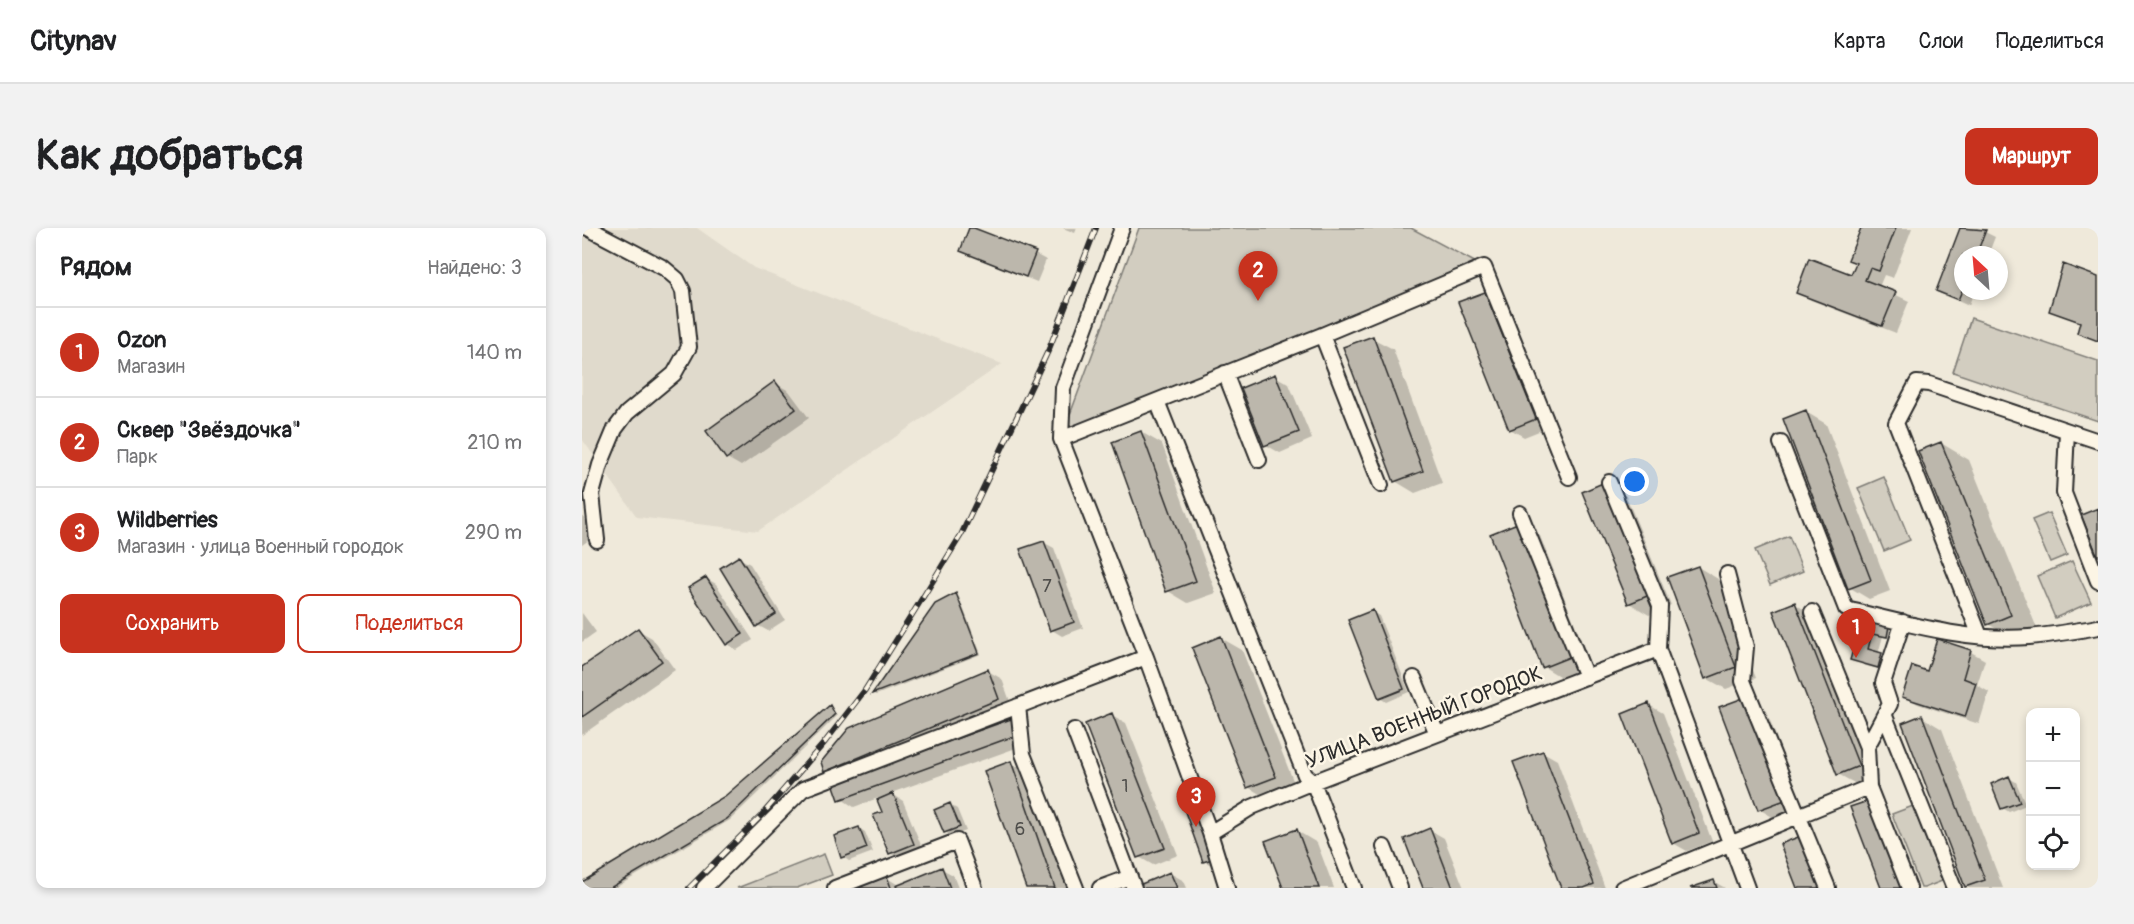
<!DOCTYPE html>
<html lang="ru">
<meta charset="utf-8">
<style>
:root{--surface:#fff;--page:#f2f2f2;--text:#202124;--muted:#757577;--line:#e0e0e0;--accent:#c8321e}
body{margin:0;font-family:Pangolin,sans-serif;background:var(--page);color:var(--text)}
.controls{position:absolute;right:18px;bottom:18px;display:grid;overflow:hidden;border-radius:12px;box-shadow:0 3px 9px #0003}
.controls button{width:54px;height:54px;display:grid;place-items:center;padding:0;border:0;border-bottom:2px solid var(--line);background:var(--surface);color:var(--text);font:30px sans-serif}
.compass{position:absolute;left:1372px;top:18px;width:54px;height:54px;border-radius:50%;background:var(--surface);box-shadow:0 3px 9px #0003;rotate:334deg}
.you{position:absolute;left:1053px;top:254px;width:21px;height:21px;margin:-15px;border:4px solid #fff;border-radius:50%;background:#1a73e8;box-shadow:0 0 0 9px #1a73e833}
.badge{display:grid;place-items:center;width:39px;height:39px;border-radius:50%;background:var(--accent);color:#fff;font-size:20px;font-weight:700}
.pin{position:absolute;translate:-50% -50px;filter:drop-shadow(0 2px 3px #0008)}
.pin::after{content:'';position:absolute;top:32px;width:21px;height:18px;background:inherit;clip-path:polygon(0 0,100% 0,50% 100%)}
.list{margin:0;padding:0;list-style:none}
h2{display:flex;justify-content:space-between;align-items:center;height:78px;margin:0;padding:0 24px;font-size:26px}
h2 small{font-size:20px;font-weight:400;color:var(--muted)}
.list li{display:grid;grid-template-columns:39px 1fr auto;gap:18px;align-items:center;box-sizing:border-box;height:90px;padding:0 24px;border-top:2px solid var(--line)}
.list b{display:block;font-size:22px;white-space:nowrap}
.list p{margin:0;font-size:20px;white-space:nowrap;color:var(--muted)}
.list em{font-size:20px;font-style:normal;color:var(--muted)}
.actions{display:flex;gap:12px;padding:18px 24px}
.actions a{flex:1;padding:14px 0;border:2px solid var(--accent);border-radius:12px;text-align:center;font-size:21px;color:var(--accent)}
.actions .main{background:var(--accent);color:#fff}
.icon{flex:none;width:33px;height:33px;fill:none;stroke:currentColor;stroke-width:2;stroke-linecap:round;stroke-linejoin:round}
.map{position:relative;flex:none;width:1516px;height:660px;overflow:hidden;border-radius:12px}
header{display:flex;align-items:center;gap:36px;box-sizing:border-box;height:84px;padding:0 30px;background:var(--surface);border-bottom:2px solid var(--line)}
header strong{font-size:28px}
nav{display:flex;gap:33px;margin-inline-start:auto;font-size:21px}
.intro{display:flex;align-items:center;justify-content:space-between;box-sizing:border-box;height:144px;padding:0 36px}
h1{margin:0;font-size:42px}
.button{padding:15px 27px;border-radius:12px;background:var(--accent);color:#fff;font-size:21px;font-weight:700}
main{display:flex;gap:36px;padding:0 36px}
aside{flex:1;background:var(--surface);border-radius:12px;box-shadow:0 3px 9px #0003}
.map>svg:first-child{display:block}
.built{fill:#e0dacc}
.green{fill:#d2cdc0;stroke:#7e7c76;stroke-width:1.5}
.shadow{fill:#0003}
.building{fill:#bcb7ac;stroke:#2b2b2b;stroke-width:1.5}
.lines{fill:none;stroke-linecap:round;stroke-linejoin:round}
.minor-casing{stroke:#2b2b2b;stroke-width:18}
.minor{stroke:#fcf5e5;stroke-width:14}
.rail-casing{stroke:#2b2b2b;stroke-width:6}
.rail{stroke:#fcf5e5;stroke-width:4;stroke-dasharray:11;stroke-linecap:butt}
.labels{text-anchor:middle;stroke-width:5;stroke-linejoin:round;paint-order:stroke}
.number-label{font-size:18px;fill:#4f4e4b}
.street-label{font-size:21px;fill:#2b2b2b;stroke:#fcf5e5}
</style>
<header>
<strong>Citynav</strong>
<nav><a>Карта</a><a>Слои</a><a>Поделиться</a></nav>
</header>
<div class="intro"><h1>Как добраться</h1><a class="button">Маршрут</a></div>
<main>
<aside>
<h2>Рядом<small>Найдено: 3</small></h2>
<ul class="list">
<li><span class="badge">1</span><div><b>Ozon</b><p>Магазин</p></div><em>140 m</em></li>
<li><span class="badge">2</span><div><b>Сквер &quot;Звёздочка&quot;</b><p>Парк</p></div><em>210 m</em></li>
<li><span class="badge">3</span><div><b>Wildberries</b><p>Магазин · улица Военный городок</p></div><em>290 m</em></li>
</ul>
<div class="actions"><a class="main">Сохранить</a><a>Поделиться</a></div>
</aside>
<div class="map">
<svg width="1516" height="660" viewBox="0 0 1516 660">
<rect width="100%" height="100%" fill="#efe9da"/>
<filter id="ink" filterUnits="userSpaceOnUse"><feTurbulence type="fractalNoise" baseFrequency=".0167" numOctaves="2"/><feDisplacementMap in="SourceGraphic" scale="12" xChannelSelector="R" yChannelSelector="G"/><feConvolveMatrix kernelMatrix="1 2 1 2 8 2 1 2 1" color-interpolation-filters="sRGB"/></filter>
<g filter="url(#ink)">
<path class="built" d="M0 0H115L172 40 420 136 176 303 55 289 0 211Z"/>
<path class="green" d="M557 0H829L902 39 479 211Z
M1389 90 1516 133V193L1371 144Z
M1302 249 1328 312 1302 323 1276 260Z
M1467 285 1485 327 1468 334 1450 292Z
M1207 308 1221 343 1188 357 1173 322Z
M1490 333 1509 374 1473 390 1455 348Z
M1331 578 1360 653 1342 660H1339L1310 586Z
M242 626 250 647 215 660H155Z"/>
<path class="shadow" d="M389 0 453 26 464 32 455 54 391 28 380 22Z
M481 0H495L493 5Z
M1280 0H1330L1311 50 1302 47 1297 59 1327 73 1314 105 1229 72 1216 64 1270 48 1275 35Z
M1380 0H1395L1413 9 1406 27H1381V63H1392L1387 77 1355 63Z
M1482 38 1516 51V114L1497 105 1500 95 1468 82Z
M903 65 917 74 967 199 942 209 928 201Z
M790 110 811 121 860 255 833 265 813 253Z
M693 148 707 156 730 211 698 225 684 217Z
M193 155 207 163 227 190 159 238 145 230Z
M1224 184 1244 196 1308 363 1287 371 1267 359Z
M559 204 580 216 634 365 606 375 586 363Z
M1359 215 1387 232 1456 403 1434 412 1406 396Z
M1023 256 1044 268 1089 377 1067 387 1047 375Z
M0 287 14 307 0 317Z
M938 296 958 308 1010 440 982 451 962 439Z
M461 314 472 320 501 400 480 408 470 402Z
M157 330 168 336 203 392 186 403 175 397Z
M1116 339 1136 351 1174 450 1144 461 1124 450Z
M124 350 134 356 171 412 155 422 145 416Z
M374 367 377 369 399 426 294 467 292 466 354 377Z
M1213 376 1233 388 1296 550 1276 557 1256 546Z
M790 384 797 388 827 464 804 474 798 470Z
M0 385 14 404 0 414Z
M1281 393 1310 401 1308 410 1301 408 1296 426 1310 432 1307 444 1281 437 1270 431Z
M56 402 70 410 93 442 0 507V441Z
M639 410 660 422 714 560 686 571 666 559Z
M1356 413 1389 424 1403 432 1395 457 1407 464 1397 496 1336 476 1322 468 1346 445Z
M406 443 420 451 430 479 257 551 243 543Z
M1164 470 1184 482 1222 583 1197 593 1177 581Z
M1067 477 1081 485 1130 613 1105 623 1091 615Z
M248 479 255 488 148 592 33 660H0V656L144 569Z
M530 487 544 495 596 627 571 637 557 629Z
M1340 489 1360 501 1421 660H1387L1384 658Z
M429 492 443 500 448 515 309 565 321 573 341 622 319 631 308 625 302 585 296 570 272 579 258 570Z
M961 524 975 532 1023 660H981Z
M429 535 443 543 484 660H445Z
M1427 550 1434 554 1444 577 1427 584 1421 580Z
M599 568 636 634 629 637 622 633Z
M368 577 375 581 384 603 370 608 363 604Z
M277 600 283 604 291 624 267 633 261 629Z
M848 602 862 610 882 660H843Z
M715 603 735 615 752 660H703Z
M1219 609 1239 621 1255 660H1217Z
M360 641 371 647 376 660H279L305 650 318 658Z
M588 645 602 653 605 660H560Z
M1131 653 1143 660H1113Z"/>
<path class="building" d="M387 0H392L454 24 444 49 378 23Z
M1279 0H1314L1297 43 1288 40 1283 52 1314 64 1300 98 1214 65 1227 30 1269 46 1274 35 1266 32Z
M1378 0 1404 2 1394 27H1381V60L1376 72 1354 63Z
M1481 36 1516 49V113L1495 105 1498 94 1467 83Z
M903 64 954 191 927 202 876 74Z
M791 108 841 243 812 254 761 119Z
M693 146 717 204 682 218 659 160Z
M193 153 214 181 144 231 124 203Z
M1224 182 1289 352 1266 361 1201 191Z
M559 203 614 353 584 364 530 214Z
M1359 214 1429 387 1405 397 1336 223Z
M1023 254 1070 366 1046 376 1000 264Z
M1516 280V329L1499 287Z
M938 294 990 428 960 440 908 306Z
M462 313 492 394 468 403 438 321Z
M157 328 194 386 174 399 138 340Z
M1116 338 1154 439 1123 451 1085 349Z
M124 349 161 406 144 417 106 360Z
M374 365 397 425 290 466 353 376Z
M1213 374 1277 538 1255 547 1191 383Z
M791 382 822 461 797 471 766 392Z
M1280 391 1293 394 1286 421 1300 425 1296 440 1268 432Z
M1293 394 1307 398 1305 409 1290 406Z
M56 400 80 433 0 489V439Z
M639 408 694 549 665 560 610 420Z
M1355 411 1389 422 1381 450 1394 455 1383 489 1320 469 1330 438 1345 443Z
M406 441 417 471 242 544 239 534 267 500Z
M1164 469 1203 572 1176 582 1137 479Z
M1067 475 1117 605 1090 616 1040 486Z
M248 477 253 486 145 591 28 660H0V654L143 568Z
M530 485 583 620 555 630 503 496Z
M1340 487 1403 652 1383 659 1320 495Z
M429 491 435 507 257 572 251 555Z
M961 523 1012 656 1002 660H979L931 534Z
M429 533 473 660H444L402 543Z
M1427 548 1438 574 1419 581 1409 556Z
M607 564 630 631 621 634 597 567Z
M311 565 332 616 307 626 291 587 300 584 295 572Z
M1286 573 1322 660H1299L1268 579Z
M368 575 378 599 362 605 352 582Z
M277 599 285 620 259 630 252 608Z
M848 600 871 660H841L822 611Z
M715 601 737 660H701L683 613Z
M1219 608 1240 660H1215L1198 616Z
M360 639 368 660H315L314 658Z
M588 644 595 660H558L557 657Z
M305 648 309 660H275Z
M1132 652 1135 660H1108Z"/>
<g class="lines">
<g class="minor-casing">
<path id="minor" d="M6 0 82 40 95 51 101 63 107 119 92 146 45 185 33 201 18 237 10 266 15 312
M540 0 481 160 479 211 564 429 628 605 645 660
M740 107 799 257
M643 145 677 232
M575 173 723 547 731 554 772 660
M1485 203 1482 265 1516 353
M479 211 740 107 902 39 987 249
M1199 215 1264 381C1323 395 1386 414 1447 409 1470 407 1493 403 1516 399
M1027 254 1078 378 1076 421 1165 660
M938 285 1004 449
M1145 346 1164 419 1161 453 1246 660
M1398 408 1314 195 1335 155 1347 156 1516 213
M832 450 855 506
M436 478 441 526 494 660
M1303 488 1372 660
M492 502 552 660
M1285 519 1308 476 1301 455 1321 394
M1287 559 1327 660
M628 605 670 579 731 554 1076 421
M802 619 818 660
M122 660 221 561 564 429
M253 660 375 613 393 660
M518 660 548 649
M1040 660 1287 559 1285 519 1230 384"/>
</g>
<use href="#minor" class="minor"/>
<g class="rail-casing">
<path id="rail" d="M107 660 179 588 243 514 283 462 341 369 379 307 467 121 514 0"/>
</g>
<use href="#rail" class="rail"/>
</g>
</g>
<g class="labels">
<g class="number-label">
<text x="465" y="364">7</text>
<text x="543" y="564">1</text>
<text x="438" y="607">6</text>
</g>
<g class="street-label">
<text transform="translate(842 489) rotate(-21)" y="7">УЛИЦА ВОЕННЫЙ ГОРОДОК</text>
</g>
</g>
</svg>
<div class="controls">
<button>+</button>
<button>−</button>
<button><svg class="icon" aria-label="locate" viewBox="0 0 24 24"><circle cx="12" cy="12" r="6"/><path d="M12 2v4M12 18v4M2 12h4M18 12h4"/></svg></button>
</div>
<svg class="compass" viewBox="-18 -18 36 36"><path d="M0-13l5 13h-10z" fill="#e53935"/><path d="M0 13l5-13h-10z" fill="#757577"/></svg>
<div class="you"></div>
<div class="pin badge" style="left:1274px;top:430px">1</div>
<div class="pin badge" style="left:676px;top:73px">2</div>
<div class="pin badge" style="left:614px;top:599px">3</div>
</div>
</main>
